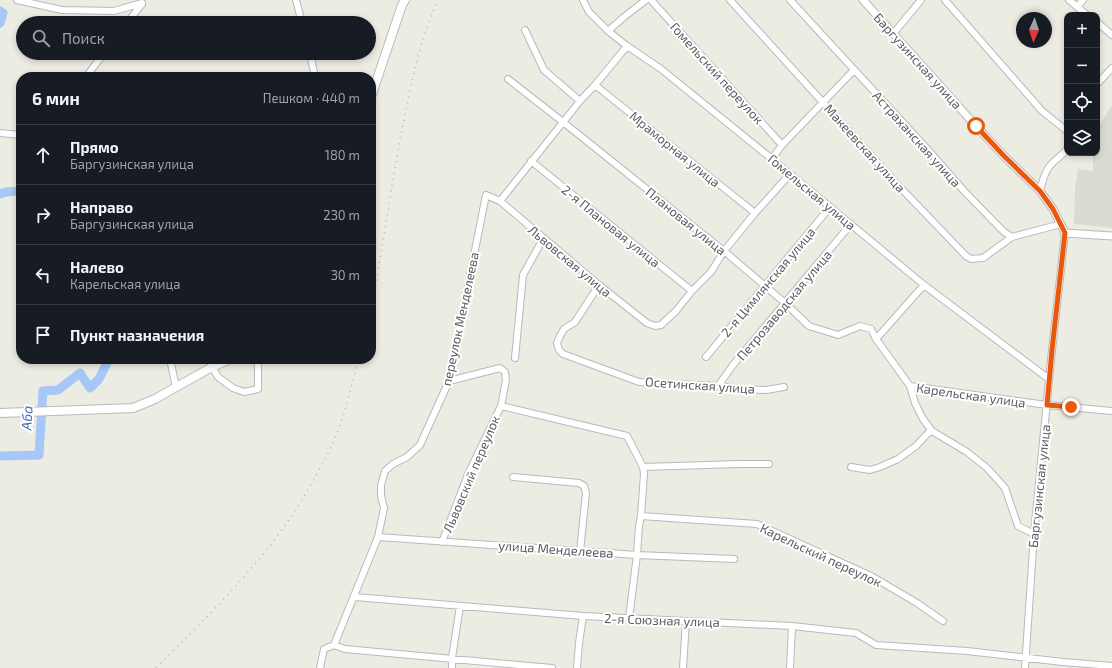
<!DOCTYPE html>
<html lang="ru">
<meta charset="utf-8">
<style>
:root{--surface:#171b24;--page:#20242c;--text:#f1f3f6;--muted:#9ea1a6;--line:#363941}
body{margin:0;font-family:"Exo 2",sans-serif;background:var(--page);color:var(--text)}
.controls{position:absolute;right:12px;top:12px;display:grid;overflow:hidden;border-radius:8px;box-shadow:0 2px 6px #0003}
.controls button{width:36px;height:36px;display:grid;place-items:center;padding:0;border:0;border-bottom:1px solid var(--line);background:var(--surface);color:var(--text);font:20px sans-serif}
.compass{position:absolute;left:1016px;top:12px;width:36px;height:36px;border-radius:50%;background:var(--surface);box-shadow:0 2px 6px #0003;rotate:183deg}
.stop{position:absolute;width:12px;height:12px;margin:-9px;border:3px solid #ea580c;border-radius:50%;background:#fff}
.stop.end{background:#ea580c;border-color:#fff;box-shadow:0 1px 4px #0008}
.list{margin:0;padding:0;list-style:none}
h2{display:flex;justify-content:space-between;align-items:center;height:52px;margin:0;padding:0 16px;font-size:17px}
h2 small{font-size:13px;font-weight:400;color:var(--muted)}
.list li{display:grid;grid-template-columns:26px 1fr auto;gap:12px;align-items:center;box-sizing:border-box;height:60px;padding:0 16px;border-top:1px solid var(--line)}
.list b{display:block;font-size:15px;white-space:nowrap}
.list p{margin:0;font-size:13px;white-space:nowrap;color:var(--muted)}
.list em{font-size:13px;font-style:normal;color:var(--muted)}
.icon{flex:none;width:22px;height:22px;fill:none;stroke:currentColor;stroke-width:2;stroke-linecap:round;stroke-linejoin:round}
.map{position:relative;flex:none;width:1112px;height:668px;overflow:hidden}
.search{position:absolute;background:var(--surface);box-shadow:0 2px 6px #0003;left:16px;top:16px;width:360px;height:44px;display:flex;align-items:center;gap:10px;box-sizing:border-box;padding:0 14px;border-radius:22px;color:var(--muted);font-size:15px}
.panel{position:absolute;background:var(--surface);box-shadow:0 2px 6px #0003;left:16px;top:72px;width:360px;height:292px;border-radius:16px}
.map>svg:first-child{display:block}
.education{fill:#dcdbd1}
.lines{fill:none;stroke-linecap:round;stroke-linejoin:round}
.river{stroke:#a7c7f8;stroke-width:9}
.minor-casing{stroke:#b8b9be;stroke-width:8}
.tertiary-casing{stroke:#b8b9be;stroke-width:9}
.secondary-casing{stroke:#b8bac0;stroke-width:10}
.minor{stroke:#fff;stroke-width:6}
.tertiary{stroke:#fff;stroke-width:7}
.secondary{stroke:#fff;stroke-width:8}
.rail{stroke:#b3b4b4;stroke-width:1.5;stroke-dasharray:1 5;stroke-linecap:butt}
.route{stroke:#ea580c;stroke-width:5}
.labels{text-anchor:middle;stroke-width:4;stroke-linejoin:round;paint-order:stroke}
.street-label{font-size:13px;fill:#5b5d62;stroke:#fff}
.water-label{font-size:14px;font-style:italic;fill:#4c6fb9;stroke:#fff}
</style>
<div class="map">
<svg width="1112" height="668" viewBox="0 0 1112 668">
<rect width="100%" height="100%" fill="#ecece3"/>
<path class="education" d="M1112 105V228L1074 224 1075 189 1078 169 1093 171V153H1097V130Z"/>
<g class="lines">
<path class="river" d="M0 11 3 13 0 23
M0 194 6 192 21 191
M0 456 39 455 43 391 58 390 80 373 90 388 99 379 109 359"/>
<g class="minor-casing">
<path id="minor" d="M17 0 62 10 114 11 142 3
M296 0 302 23
M583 0 589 12 608 31 627 46 661 69 772 159 924 285 1049 379
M651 0 782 145
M730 0 897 184 966 256 971 259 983 258 1012 237
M790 0 929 151 964 191 1004 232 1012 237 1061 224
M945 0 1042 111 1067 131
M1069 0 1087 15
M1077 7 1083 0
M1097 22 1112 35
M127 23 142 4
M525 30 544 70 580 101
M608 31 624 17 646 0
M893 34 921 0
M310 53 315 77
M86 77 104 53
M508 79 563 122 724 251 785 303 809 326 838 335 860 326 871 329 876 339 910 386 915 403 923 419 932 431 967 452 987 468 1005 488 1018 526 1034 534
M1097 84 1112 68
M595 85 755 213
M0 133 21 135
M772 159 782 145 854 70
M531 161 692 291
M1040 191C1042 182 1044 174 1049 167 1054 160 1062 156 1067 149
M500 201 580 101 595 85 627 46
M599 285 575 322 564 329 560 336 557 343 559 350 563 354 639 382 718 386 741 389 766 390 784 387
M876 339 924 285
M706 357 830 207
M515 358 523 275 543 239
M170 359 176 387
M212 367 218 377 233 388 244 392 258 389V368L257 359
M718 386 733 365 851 224
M910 386 1047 405 1112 411
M501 406 627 436 643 467 644 474 641 516 639 526 637 555 629 618
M643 467 738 464H769
M851 467 870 470 880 467 898 459 916 446 931 430
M513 477 579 483 584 486 586 493 580 551
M641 516 757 524 873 577 917 603 943 621
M378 537 637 555 734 559
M442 542 469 472 501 406 506 380 505 372 500 368 449 381
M355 597 583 616 792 626 856 633 876 645 967 651 1063 662 1112 666
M334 645 345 649 552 668
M320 668 324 649 334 645 378 537 384 508 381 496V485L385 471 393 464 407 457 420 445 449 381 486 195 500 201 599 285 647 323 655 326 661 325 676 311 692 291 711 272 724 251 755 213 790 174
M452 668V658L460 606
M577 668 579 643 583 616
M683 668 686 621
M790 668 792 626
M1025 668 1034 534 1052 350 1065 233"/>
</g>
<g class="tertiary-casing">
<path id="tertiary" d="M863 0 976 126 1004 156 1040 191 1053 209 1065 233 1112 236"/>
</g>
<g class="secondary-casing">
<path id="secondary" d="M371 97 402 5 405 0
M0 413 133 408 155 399 212 367 230 359"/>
</g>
<use href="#minor" class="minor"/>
<use href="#tertiary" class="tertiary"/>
<use href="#secondary" class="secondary"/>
<path class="rail" d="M371 310C382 252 390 193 401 135 410 89 418 44 438 0
M156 668C219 605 283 544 323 462 327 455 331 448 334 440 345 414 352 386 358 359"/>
</g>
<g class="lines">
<path class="route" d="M976 126 1004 156 1040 191 1053 209 1065 233 1052 350 1047 405 1071 407"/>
</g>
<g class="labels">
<g class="street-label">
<text transform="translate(918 61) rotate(48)" y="5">Баргузинская улица</text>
<text transform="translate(717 73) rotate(48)" y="5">Гомельский переулок</text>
<text transform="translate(917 139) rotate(48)" y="5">Астраханская улица</text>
<text transform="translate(865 148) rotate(48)" y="5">Макеевская улица</text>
<text transform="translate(675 149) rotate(39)" y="5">Мраморная улица</text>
<text transform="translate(812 192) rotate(40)" y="5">Гомельская улица</text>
<text transform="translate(686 221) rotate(39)" y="5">Плановая улица</text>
<text transform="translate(611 226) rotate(39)" y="5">2-я Плановая улица</text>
<text transform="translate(570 261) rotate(40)" y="5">Львовская улица</text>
<text transform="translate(768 282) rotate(-50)" y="5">2-я Цимлянская улица</text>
<text transform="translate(784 305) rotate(-50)" y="5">Петрозаводская улица</text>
<text transform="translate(460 319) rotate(-78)" y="5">переулок Менделеева</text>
<text transform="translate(700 385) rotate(4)" y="5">Осетинская улица</text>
<text transform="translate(971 395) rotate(8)" y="5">Карельская улица</text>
<text transform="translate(471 474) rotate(-67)" y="5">Львовский переулок</text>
<text transform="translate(1039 486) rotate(-84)" y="5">Баргузинская улица</text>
<text transform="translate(556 549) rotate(4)" y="5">улица Менделеева</text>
<text transform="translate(821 555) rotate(25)" y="5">Карельский переулок</text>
<text transform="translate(662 620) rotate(2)" y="5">2-я Союзная улица</text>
</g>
<g class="water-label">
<text transform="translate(27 418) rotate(-87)" y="5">Аба</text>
</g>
</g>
</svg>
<div class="controls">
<button>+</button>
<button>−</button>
<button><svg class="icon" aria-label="locate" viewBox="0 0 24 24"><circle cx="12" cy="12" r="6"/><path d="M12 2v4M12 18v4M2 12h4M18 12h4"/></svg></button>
<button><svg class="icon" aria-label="layers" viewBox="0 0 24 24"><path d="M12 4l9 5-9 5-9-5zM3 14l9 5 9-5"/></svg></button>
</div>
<svg class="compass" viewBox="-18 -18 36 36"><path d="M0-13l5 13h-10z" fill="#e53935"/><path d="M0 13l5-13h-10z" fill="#9ea1a6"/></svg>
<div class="stop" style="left:976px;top:126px"></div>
<div class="stop end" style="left:1071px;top:407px"></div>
<div class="search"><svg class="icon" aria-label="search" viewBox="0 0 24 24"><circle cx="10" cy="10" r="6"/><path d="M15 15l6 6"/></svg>Поиск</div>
<section class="panel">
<h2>6 мин<small>Пешком · 440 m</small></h2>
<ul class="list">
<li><svg class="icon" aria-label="ahead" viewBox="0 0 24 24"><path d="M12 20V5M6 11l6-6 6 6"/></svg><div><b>Прямо</b><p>Баргузинская улица</p></div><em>180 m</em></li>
<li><svg class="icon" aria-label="right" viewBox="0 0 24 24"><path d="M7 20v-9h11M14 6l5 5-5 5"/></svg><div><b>Направо</b><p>Баргузинская улица</p></div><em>230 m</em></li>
<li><svg class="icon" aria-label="left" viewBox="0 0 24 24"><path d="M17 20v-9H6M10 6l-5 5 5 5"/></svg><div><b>Налево</b><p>Карельская улица</p></div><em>30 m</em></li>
<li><svg class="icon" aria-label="arrive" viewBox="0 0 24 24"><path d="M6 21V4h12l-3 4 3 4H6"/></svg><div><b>Пункт назначения</b></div></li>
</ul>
</section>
</div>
